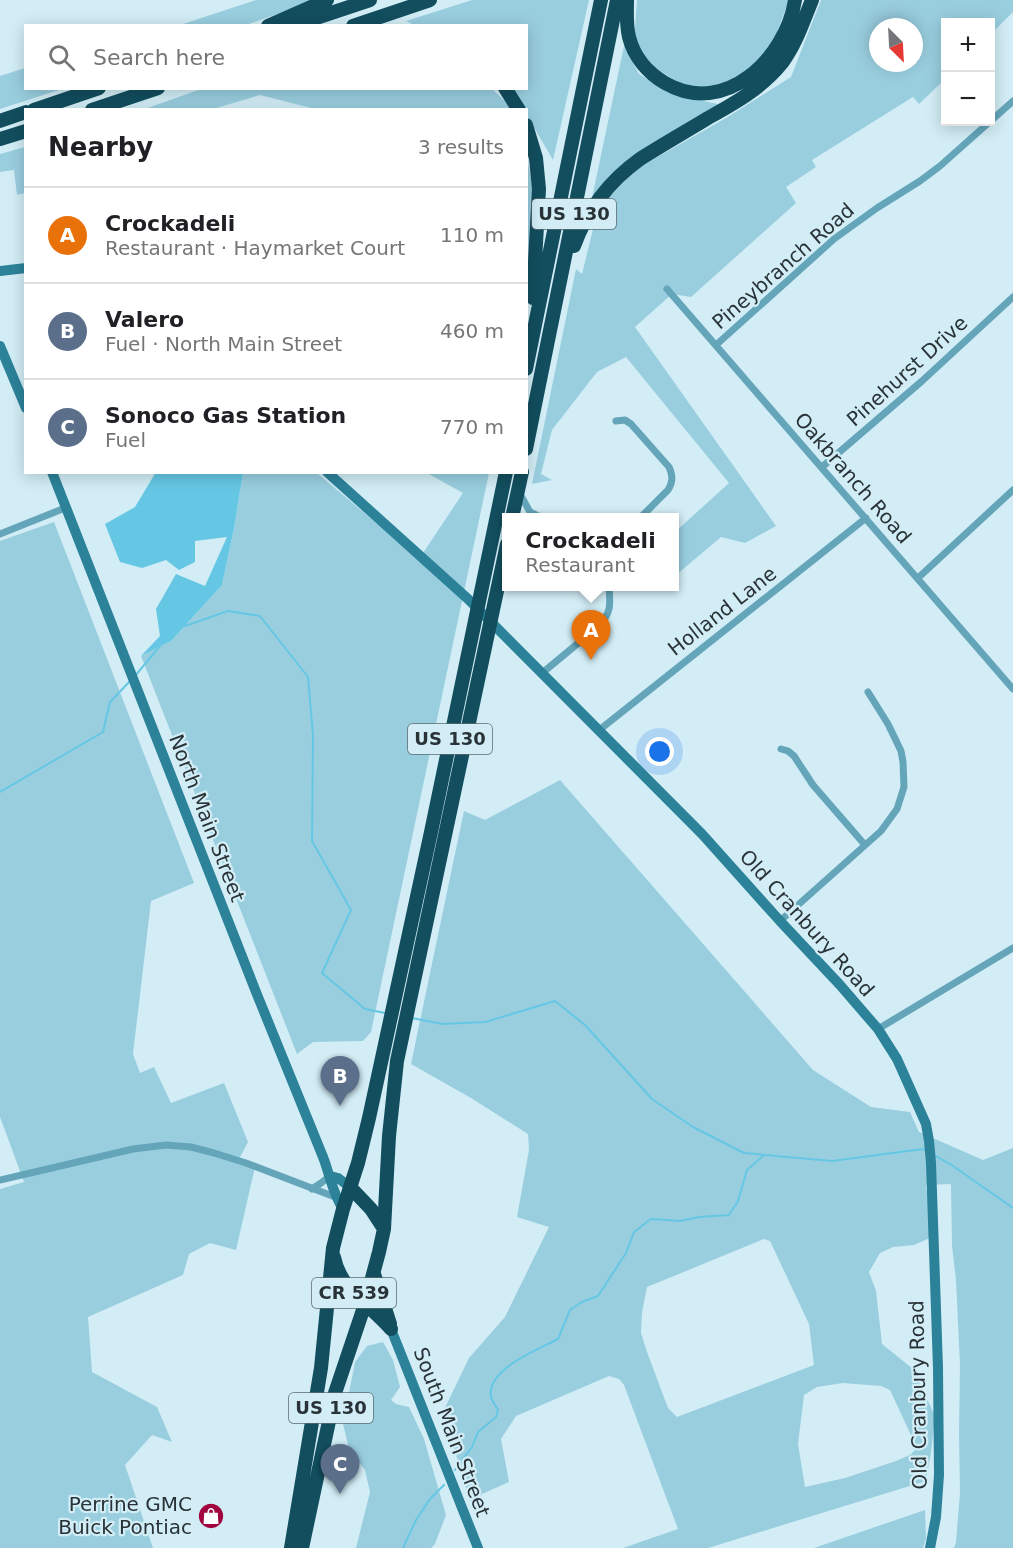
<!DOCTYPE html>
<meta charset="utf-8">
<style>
:root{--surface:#fff;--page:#f6f6f6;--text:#202124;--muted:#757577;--line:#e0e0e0;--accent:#a1043f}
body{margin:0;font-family:"DejaVu Sans",sans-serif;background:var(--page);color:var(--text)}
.controls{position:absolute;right:18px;top:18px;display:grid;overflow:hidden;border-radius:0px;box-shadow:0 3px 15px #0003}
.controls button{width:54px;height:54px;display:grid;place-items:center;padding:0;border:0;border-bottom:2px solid var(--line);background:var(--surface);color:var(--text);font:30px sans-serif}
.compass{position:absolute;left:869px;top:18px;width:54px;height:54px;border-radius:50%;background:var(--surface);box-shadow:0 3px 15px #0003;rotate:156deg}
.you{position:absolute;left:660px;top:752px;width:21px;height:21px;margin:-15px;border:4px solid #fff;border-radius:50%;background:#1a73e8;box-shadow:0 0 0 9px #1a73e833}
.badge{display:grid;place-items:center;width:39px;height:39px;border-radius:50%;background:var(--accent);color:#fff;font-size:20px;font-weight:700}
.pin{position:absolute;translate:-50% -50px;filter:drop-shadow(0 2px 3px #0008)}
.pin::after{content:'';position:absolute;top:32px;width:21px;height:18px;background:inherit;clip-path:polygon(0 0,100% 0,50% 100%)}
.popup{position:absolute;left:502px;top:513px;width:177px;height:78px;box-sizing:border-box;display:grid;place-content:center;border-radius:0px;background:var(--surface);filter:drop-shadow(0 2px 4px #0005);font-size:20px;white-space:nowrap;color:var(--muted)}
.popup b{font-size:22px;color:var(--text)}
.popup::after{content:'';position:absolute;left:50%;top:100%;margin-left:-12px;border:12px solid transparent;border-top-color:var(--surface)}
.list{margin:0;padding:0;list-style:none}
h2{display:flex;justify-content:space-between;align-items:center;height:78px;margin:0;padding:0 24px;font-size:26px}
h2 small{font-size:20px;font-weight:400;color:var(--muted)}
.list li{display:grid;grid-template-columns:39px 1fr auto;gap:18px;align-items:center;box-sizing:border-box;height:96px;padding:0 24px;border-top:2px solid var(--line)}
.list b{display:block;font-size:22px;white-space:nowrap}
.list p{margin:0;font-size:20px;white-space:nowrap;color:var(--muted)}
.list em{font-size:20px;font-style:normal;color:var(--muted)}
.icon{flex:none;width:33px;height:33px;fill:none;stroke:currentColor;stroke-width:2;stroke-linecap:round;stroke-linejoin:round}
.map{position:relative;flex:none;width:1013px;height:1548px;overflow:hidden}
.search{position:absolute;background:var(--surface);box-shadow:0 3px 15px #0003;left:24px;top:24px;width:504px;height:66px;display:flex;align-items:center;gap:15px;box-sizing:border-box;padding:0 21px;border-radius:0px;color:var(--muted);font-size:22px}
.panel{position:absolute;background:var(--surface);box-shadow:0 3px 15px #0003;left:24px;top:108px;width:504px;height:366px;border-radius:0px}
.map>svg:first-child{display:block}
.green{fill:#99cedf;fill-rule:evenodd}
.water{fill:#66c7e4}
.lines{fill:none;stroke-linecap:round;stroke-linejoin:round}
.stream{stroke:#66c7e4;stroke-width:2}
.street{stroke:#65a5ba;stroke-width:7}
.secondary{stroke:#2c8299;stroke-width:10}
.highway{stroke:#124e5e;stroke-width:14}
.labels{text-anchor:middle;stroke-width:4.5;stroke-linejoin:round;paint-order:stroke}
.shield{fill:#d2edf6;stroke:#5c6b70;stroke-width:1.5}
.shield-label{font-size:18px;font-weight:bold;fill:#293337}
.street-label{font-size:20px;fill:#293337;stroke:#d2edf6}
.poi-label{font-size:20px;fill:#293337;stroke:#d2edf6;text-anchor:end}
</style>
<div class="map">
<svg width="1013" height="1548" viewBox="0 0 1013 1548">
<rect width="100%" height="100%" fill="#d2edf6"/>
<path class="green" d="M256 0H316L246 25 177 26Z
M472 0H589L553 160 527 115 526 110 523 109 511 89 526 88V26H416L406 21Z
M637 0H789L775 38 758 61 735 80 691 90 655 68 634 43Z
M821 0H1013V12L991 34 990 22H946L945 79 919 104 913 97 812 160 816 167 786 187 796 203 691 297 672 294 635 327 776 526 745 543 721 537 675 576V532L729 483 626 357 597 372 552 430 541 474 552 480 532 484 576 269 582 274 598 209 636 169 726 118 791 77ZM878 27H914V63H878Z
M624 46 639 74 671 94 722 105 644 148 592 198Z
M25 68 26 88 62 89 0 109V76Z
M204 88 492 89 508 104 510 109 319 110 260 95 213 109 142 110Z
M25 147V193L17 195 14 170 0 172V154Z
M527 160 530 172 538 229 527 286Z
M243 473H317L419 559 463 493 427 473H489L371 1032 363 1041 313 1042 297 1054 141 656 171 641 222 585 234 528Z
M54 522 194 883 151 901 133 1054 140 1073 154 1067 171 1103 224 1083 248 1142 238 1161 255 1167 236 1250 210 1243 189 1254 183 1275 88 1317 92 1372 157 1407 172 1442 152 1435 125 1465 153 1548H0V1189L24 1182 0 1117V541Z
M560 780 813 1070 871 1107 910 1112 919 1132 983 1160 1013 1148V1548H954L956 1542 960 1493 959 1435 960 1365 956 1280 952 1246 951 1184 926 1185 932 1237 914 1245 893 1247 880 1253 869 1272 876 1291 882 1344 913 1369 935 1416 931 1453 926 1481 708 1548H623L678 1529 624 1385 619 1379 609 1376 516 1416 501 1439 509 1482 482 1494 471 1504 450 1435 442 1414 469 1358 505 1317 549 1227 517 1217 529 1150 528 1134 471 1098 411 1064 464 811 485 820ZM764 1239 770 1241 809 1324 814 1365 677 1417 668 1408 647 1352 641 1333 642 1312 647 1287ZM843 1383 881 1386 890 1390 917 1448 910 1455 896 1461 845 1478 805 1487 798 1444 804 1395 817 1387Z
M383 1342 393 1360 400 1387 391 1400 396 1404 409 1407 424 1439 446 1515 435 1544 431 1548H356L370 1492 365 1470 349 1449 343 1424 355 1362 367 1346Z
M925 1510 926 1538 923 1548H814Z"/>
<path class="water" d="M156 472 243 473 234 528 222 585 171 641 141 656 160 636 156 609 176 574 205 586 227 537 195 541V562L179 570 166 560 142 568 120 562 105 524 135 507Z"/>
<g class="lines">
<path class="stream" d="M185 626 228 611 260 616 308 677 313 735 312 841 351 910 322 973 365 1009 385 1013
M135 676 160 646
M0 792 103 732 110 702 131 680
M412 1018 442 1024 485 1022 555 1001 585 1025 652 1099 693 1127 744 1153 832 1161 923 1149 926 1151
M934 1155 953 1166 1013 1208
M455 1470 472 1447 478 1432 496 1417 498 1410C496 1406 492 1401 491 1397 486 1369 539 1349 558 1339L570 1310 582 1302 598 1296 626 1253 634 1232 651 1219 680 1221 699 1217 729 1215 738 1201 747 1170 764 1155
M403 1548 416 1520 430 1499 444 1485"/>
<path class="street" d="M667 289 1013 689
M716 345 834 239 877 208 920 181 940 166 1013 101
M616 421 625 420 631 424 669 467C673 476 673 482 668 490L640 518
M822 467 922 381 1013 297
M520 494 530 512 542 518
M0 534 65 508
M918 578 1013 490
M541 674 600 625C612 611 610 604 609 586
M598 731 866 518
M781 749 788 751 794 756 813 785 865 845
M780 921 881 831 897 809 904 787 903 762 901 751 888 724 868 692
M878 1029 1013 948
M0 1180 133 1149 166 1145 191 1147 214 1153 246 1163 335 1197
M312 1189 321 1183 330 1176"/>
<path class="secondary" d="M0 271 26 268
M0 346 26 408
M52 472 256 992 323 1157C330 1175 332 1192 343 1209
M327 472 468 599 702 834 780 921 840 985 878 1029 897 1059 926 1124 929 1141 931 1163 938 1368 939 1475 936 1517 930 1548
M330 1176 338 1178 350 1187
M391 1329 478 1548"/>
<path class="highway" d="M627 0C627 12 626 25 629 37 634 57 648 73 665 83 725 118 786 58 795 0
M268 26 327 0
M292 26 370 0
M353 26 430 0
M505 88 519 110
M34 110 99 88
M92 110 158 88
M0 121 26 112
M526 125 536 158 539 189 533 298
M0 139 26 131
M574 246C587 210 608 182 640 159 662 145 685 132 708 118 735 103 762 88 782 63 796 44 803 22 812 0
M526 369 601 0
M526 449 617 0
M512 518 522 472
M350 1187 371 1209 384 1229
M334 1257C340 1290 371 1305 391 1329
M374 1274 390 1324
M291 1548 321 1368 333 1248 343 1209 358 1163 369 1118 431 832 506 472
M302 1548 335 1393 365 1304 379 1252 384 1229 389 1136 397 1061 507 544"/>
</g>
<defs>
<g id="shop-disc" transform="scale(1.35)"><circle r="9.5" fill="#a1043f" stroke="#d2edf6"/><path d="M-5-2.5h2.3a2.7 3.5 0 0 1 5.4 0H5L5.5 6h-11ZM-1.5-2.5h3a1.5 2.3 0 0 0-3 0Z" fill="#fff"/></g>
</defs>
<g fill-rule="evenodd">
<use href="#shop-disc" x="211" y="1516"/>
</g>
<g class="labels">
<g class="shield">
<rect x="532" y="199" width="84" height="30" rx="4.5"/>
<rect x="408" y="724" width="84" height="30" rx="4.5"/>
<rect x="312" y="1278" width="84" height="30" rx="4.5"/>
<rect x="289" y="1393" width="84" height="30" rx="4.5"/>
</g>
<g class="shield-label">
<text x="574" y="220">US 130</text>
<text x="450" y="745">US 130</text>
<text x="354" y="1299">CR 539</text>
<text x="331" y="1414">US 130</text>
</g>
<g class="street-label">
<text transform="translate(783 266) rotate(-41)" y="7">Pineybranch Road</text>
<text transform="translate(907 371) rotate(-42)" y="7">Pinehurst Drive</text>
<text transform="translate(853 478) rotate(49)" y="7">Oakbranch Road</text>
<text transform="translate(722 611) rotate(-38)" y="7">Holland Lane</text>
<text transform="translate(207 818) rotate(69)" y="7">North Main Street</text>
<text transform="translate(807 923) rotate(48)" y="7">Old Cranbury Road</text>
<text transform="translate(918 1395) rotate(-91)" y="7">Old Cranbury Road</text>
<text transform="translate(452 1432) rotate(69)" y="7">South Main Street</text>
</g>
<g class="poi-label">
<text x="192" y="1511">Perrine GMC<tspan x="192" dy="23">Buick Pontiac</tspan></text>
</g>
</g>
</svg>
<div class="controls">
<button>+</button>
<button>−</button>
</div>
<svg class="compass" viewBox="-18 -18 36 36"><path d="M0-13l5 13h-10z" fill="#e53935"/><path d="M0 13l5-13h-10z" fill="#757577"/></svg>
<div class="you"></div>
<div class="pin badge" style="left:591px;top:660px;background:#e8710a">A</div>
<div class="popup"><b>Crockadeli</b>Restaurant</div>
<div class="pin badge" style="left:340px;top:1106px;background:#5c6f8a">B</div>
<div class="pin badge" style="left:340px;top:1494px;background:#5c6f8a">C</div>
<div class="search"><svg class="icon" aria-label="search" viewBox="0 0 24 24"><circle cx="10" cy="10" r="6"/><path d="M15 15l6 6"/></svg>Search here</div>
<section class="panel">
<h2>Nearby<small>3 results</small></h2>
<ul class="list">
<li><span class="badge" style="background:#e8710a">A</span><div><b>Crockadeli</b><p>Restaurant · Haymarket Court</p></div><em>110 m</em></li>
<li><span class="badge" style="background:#5c6f8a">B</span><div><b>Valero</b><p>Fuel · North Main Street</p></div><em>460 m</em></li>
<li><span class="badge" style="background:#5c6f8a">C</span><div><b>Sonoco Gas Station</b><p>Fuel</p></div><em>770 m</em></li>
</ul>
</section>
</div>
